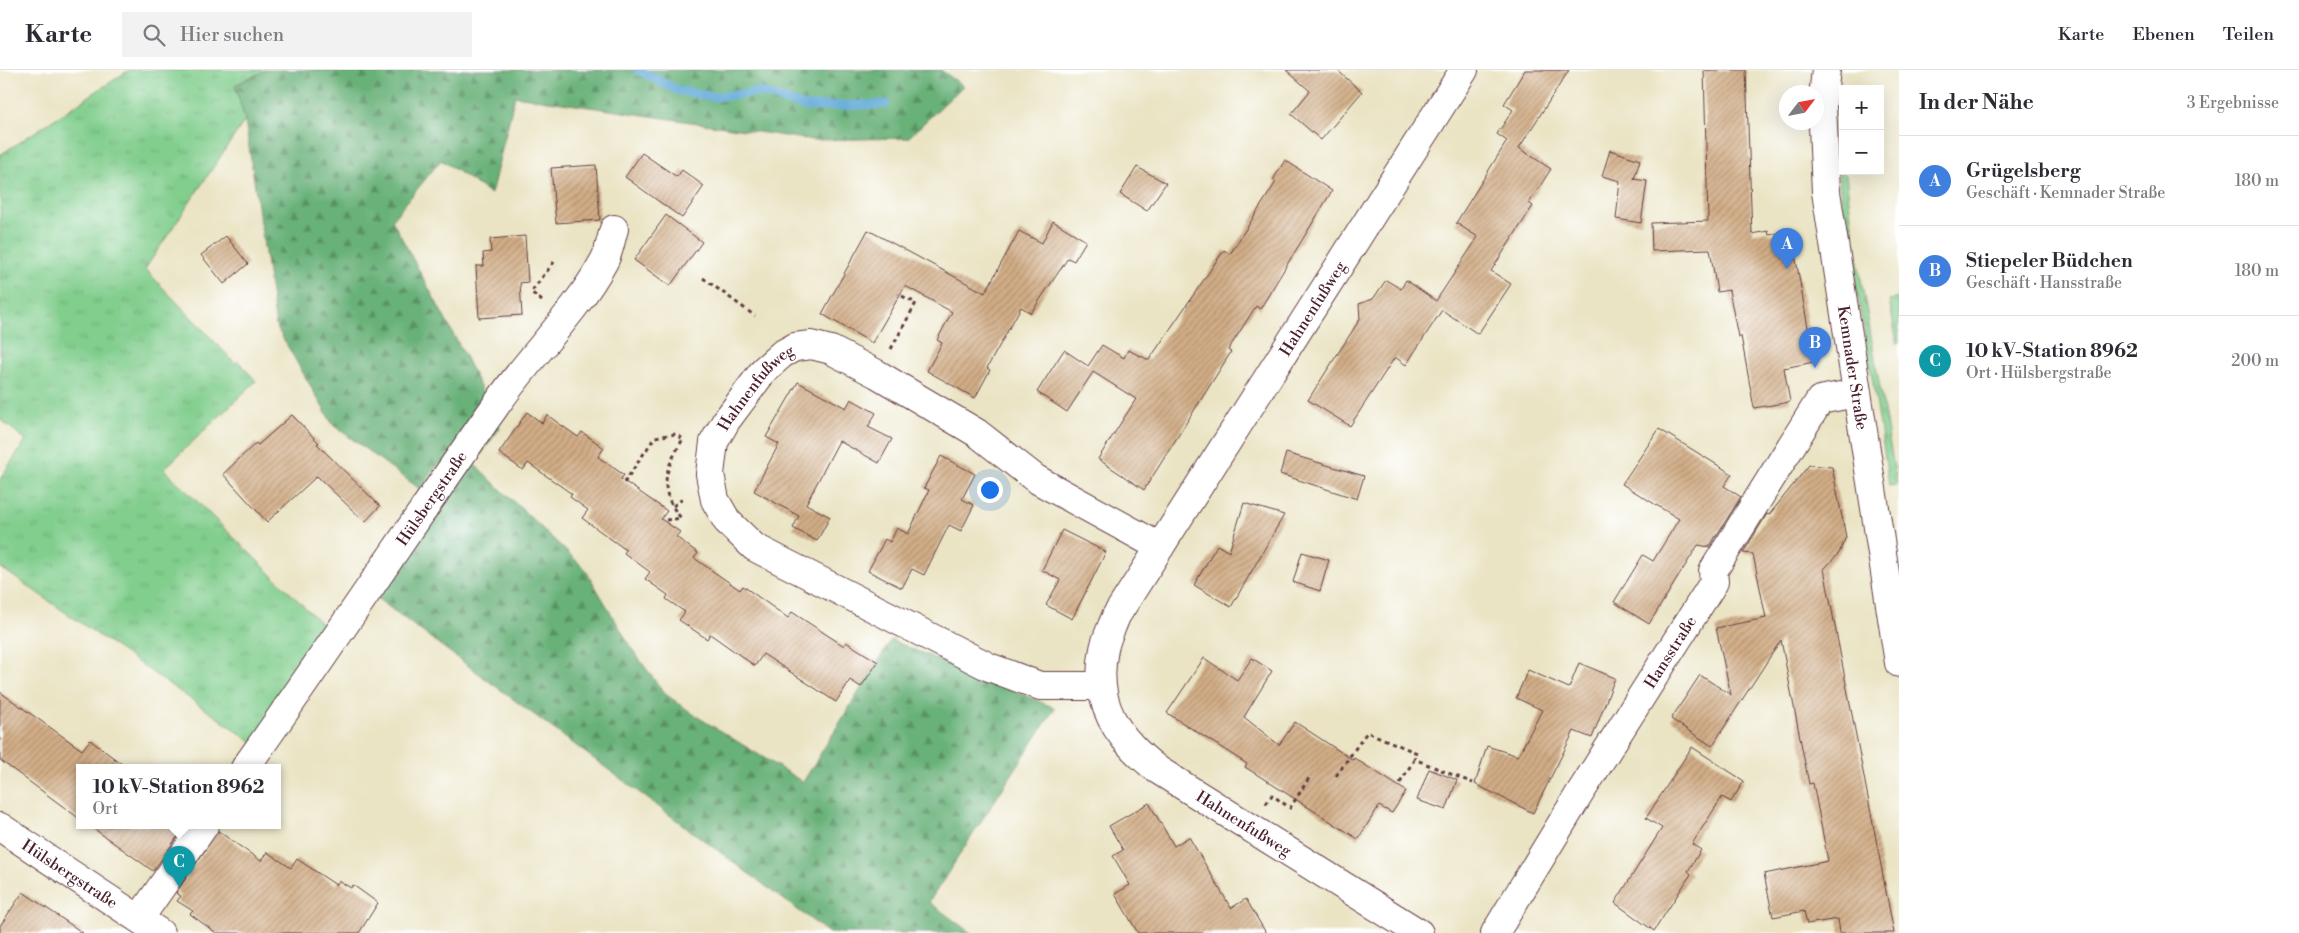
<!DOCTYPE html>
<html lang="de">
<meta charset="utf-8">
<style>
:root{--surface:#fff;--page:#f2f2f3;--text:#2b2b33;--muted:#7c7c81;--line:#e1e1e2;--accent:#1f6fb2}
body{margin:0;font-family:"Libre Bodoni",serif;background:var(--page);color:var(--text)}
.controls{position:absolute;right:15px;top:15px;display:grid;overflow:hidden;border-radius:0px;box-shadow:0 5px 20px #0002}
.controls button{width:45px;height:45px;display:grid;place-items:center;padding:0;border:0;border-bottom:1px solid var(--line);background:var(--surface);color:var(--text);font:25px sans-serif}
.compass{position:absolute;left:1779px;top:15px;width:45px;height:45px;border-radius:50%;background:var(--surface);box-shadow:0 5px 20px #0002;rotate:58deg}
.you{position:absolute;left:989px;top:419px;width:18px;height:18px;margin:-12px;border:4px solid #fff;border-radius:50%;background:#1a73e8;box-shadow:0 0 0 8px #1a73e833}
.badge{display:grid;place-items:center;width:32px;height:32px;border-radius:50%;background:var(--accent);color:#fff;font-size:16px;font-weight:700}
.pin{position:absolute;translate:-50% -41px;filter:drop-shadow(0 1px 2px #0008)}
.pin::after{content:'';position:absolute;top:26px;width:18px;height:15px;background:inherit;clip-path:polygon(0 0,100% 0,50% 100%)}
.popup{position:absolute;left:76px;top:694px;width:205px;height:65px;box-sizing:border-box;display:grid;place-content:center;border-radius:0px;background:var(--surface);filter:drop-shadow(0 1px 4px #0005);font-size:16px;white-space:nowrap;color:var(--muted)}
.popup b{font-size:19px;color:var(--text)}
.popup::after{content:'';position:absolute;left:50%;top:100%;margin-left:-10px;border:10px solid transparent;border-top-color:var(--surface)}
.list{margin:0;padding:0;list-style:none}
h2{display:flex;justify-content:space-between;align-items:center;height:65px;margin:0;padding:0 20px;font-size:21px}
h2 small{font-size:16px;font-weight:400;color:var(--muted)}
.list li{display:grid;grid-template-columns:32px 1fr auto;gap:15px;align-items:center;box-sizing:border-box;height:90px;padding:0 20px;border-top:1px solid var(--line)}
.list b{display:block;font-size:19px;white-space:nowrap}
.list p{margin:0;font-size:16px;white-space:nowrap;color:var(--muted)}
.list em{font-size:16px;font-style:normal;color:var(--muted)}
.icon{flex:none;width:28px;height:28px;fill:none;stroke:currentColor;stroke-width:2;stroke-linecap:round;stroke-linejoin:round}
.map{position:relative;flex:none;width:1899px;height:863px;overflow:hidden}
header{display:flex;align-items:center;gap:30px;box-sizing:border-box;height:70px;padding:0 25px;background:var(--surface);border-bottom:1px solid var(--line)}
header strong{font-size:24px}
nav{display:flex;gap:28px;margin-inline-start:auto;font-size:18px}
.search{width:350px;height:45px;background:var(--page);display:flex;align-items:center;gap:12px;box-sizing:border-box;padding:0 18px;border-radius:0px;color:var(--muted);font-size:19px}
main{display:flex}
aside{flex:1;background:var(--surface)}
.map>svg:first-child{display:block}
.grass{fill:url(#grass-tufts);stroke:#66765c}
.forest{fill:url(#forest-firs);stroke:#596852}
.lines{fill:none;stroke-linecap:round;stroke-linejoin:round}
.stream{stroke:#60a9d8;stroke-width:9}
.building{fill:url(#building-hatch)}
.minor-casing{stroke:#623d42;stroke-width:30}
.path{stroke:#623d42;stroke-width:3;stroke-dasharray:4 4;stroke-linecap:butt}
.minor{stroke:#fff;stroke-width:28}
.labels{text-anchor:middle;stroke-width:4;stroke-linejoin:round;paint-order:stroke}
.street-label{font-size:16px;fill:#4a1f2b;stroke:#fff}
</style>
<header>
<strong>Karte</strong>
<div class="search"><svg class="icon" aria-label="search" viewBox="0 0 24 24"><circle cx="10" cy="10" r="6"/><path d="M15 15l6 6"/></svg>Hier suchen</div>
<nav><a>Karte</a><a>Ebenen</a><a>Teilen</a></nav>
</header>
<main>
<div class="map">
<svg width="1899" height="863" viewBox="0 0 1899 863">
<defs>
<pattern id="grass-tufts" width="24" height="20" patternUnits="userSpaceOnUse" patternTransform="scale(1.25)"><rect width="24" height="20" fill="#81ce8d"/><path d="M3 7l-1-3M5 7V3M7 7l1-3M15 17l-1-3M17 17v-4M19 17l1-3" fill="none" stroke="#71b07a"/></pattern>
<pattern id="forest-firs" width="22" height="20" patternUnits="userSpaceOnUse" patternTransform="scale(1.25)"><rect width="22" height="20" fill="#68b178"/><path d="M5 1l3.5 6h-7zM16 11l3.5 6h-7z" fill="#588f63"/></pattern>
<pattern id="building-hatch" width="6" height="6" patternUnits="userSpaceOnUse" patternTransform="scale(1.25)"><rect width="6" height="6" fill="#d2ae87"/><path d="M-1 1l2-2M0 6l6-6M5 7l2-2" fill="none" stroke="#ac8d6f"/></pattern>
</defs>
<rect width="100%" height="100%" fill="#fff"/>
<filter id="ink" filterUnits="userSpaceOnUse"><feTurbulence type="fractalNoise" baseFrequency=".02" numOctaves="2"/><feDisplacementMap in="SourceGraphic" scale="10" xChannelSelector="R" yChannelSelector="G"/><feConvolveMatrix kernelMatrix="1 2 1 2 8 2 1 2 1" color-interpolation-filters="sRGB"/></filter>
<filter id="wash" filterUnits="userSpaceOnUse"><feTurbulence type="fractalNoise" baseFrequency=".0096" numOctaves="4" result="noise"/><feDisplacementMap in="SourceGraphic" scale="20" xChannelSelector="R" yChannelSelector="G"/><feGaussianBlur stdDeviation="1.12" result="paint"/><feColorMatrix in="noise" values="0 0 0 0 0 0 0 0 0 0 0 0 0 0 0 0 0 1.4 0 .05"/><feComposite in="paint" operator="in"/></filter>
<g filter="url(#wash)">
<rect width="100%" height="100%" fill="#eae4c4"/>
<path class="grass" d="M129 0H266L235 15 245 50 145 199 235 293 238 291 256 311 164 399 328 560 254 673 0 497V409L26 370 0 349V85Z
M1837 14 1847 16V19H1843V65L1838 64Z
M1841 102 1846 105 1853 163 1897 415 1889 416C1875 312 1853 209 1838 105Z
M1899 228V273H1897L1889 230Z"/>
<path class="forest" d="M266 0H941L963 16 908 68 812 70 515 26 491 124 441 90 392 150 464 284 500 358 474 394 585 499 632 579 664 623 696 646 803 712 891 570 1055 638 929 832 971 863H829L378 529 473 394H439L420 419 333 355 276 256 245 50 235 15Z"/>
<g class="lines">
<path class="stream" d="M638 0 677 20 714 27 760 22 805 37 886 34"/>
</g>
<g id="blocks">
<path class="building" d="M1286 0H1337L1362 22 1321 70 1291 44 1310 21Z
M1525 0H1569L1519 78 1551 99 1529 133 1533 136 1491 201 1511 214 1478 264 1442 240 1406 295 1395 287 1350 356 1308 330 1360 249 1359 234 1373 229 1386 210 1401 219 1406 210 1436 231 1478 167 1456 153 1507 71 1497 64 1513 40 1504 34Z
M1704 0H1746L1752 164 1768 161 1769 165 1791 161 1814 292 1784 298 1790 332 1754 338 1741 266 1738 267 1729 220 1717 222 1710 179 1652 181 1651 153 1708 151Z
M1610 80 1640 90 1634 109 1647 111 1641 153 1616 149 1620 111 1602 106Z
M642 83 677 107 682 100 704 116 682 148 625 107Z
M1285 90 1332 121 1260 239 1256 236 1228 280 1231 282 1144 420 1098 389 1136 329 1093 302 1067 342 1037 322 1064 280 1088 296 1102 275 1124 288 1128 280 1149 290 1224 180 1230 184 1276 112 1273 110Z
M596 95 600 150 556 153 551 98Z
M1137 97 1166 113 1147 141 1120 124Z
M666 145 702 172 670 216 634 190Z
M1053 151 1086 171 1074 191 1068 188 1031 243 1021 237 987 298 990 300 975 328 927 301 942 273 937 270 952 242 909 218 905 216 872 273 822 244 868 160 985 223 1019 161 1042 173Z
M226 166 248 194 224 214 201 185Z
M525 166 528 212 520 213 522 245 479 248 476 196H484L483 183 491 182 490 169Z
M798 312 846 338 851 329 876 343 868 357 892 369 879 393 839 371 806 434 830 447 817 471 793 458 799 446 754 421 779 374 766 367Z
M527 342 542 353 547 345 578 367 582 362 604 378 598 387 624 405 621 409 667 441 661 449 680 462 676 467 698 483 694 488 740 520 743 516 788 548 792 542 844 576 846 572 878 592 861 617 850 610 836 632 763 584 755 596 710 564 707 569 679 550 685 542 666 529 668 525 645 509 650 502 624 483 626 480 582 448 588 440 570 427 572 424 528 393 523 400 499 383Z
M292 345 319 373 317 374 380 436 365 452 317 406 267 452 223 404 256 373 258 375Z
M1659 359 1732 404 1724 416 1741 427 1709 477 1698 475 1649 554 1614 532 1643 485 1653 491 1679 449 1622 414Z
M1286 383 1364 406 1357 429 1280 404Z
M941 386 975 404 962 429 974 435 961 461 949 455 924 505 912 499 902 518 868 501 885 469 890 472 897 458 908 464 929 420 924 418Z
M1809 395 1832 397 1846 467 1839 483 1824 499 1894 863H1840L1838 849 1807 854 1804 841 1773 847 1764 804 1828 791 1813 713 1809 714 1781 570 1712 676 1671 649 1700 605 1731 625 1716 558 1766 548 1753 484 1743 483 1767 444 1769 445Z
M1244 433 1284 445 1231 537 1194 515 1217 475 1229 482Z
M1062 460 1106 482 1072 549 1046 535 1060 510 1042 500Z
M1302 482 1329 490 1320 521 1293 512Z
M1204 588 1237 610 1252 588 1272 601 1244 647 1279 675 1295 652 1353 690 1354 688 1406 721 1392 743 1379 736 1358 769 1245 697 1247 694 1167 643Z
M1579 593 1615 608 1592 668 1574 661 1533 743 1475 714 1487 676 1518 686 1542 640 1516 628 1528 600 1569 618Z
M0 622 82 680 90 670 127 698H80V749L0 690Z
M1692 677 1744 711 1731 732 1722 727 1692 774 1701 780 1688 801 1691 804 1654 861 1615 833 1662 758 1646 748Z
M1429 699 1457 710 1446 740 1417 730Z
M1149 733 1174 776 1189 767 1231 838 1246 829 1266 863H1138L1115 824 1130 815 1113 786 1123 780 1109 756Z
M90 756H185L153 801Z
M218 761 261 791 267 782 291 798 297 789 336 815 339 811 351 818 353 815 378 833 359 863H216L190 844 193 841 177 831 181 826 176 823Z
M23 822 83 863H0V856Z"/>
</g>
</g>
<g filter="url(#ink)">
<use href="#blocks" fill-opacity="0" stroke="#623d42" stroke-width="1"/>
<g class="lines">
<g class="minor-casing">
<g id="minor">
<path id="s1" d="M1826 0 1822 35 1826 122 1899 593"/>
<path id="s2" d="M1100 616H1040L989 597 754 477 727 451 715 430 710 404 714 372 726 351 764 300 782 284 795 277 811 275 831 280 877 304 977 363 1036 409 1160 477"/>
<path id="s3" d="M245 698C331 577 413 452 499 331 532 284 577 241 604 191 609 182 611 169 614 159"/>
<path id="s4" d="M0 757 160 863"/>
<path d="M139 849 204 756"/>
<path id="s5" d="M1419 863 1158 700C1116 668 1093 633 1104 579 1106 568 1112 557 1116 546L1464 0"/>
<path id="s6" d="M1495 863 1580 723 1714 512 1713 501 1820 330 1856 323"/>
</g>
</g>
<path class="path" d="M703 208 755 246
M542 231 531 222 554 192
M891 279 916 233 898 224
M624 413 655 367 676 364 683 369
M673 436 684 428
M666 450 681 448C656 419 666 398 683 369
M1336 706 1367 662 1417 683 1414 689 1473 713
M1400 713 1414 690
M1266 734 1272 725 1290 738 1311 705"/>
<use href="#minor" class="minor"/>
</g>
</g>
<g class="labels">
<g class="street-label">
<text dy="6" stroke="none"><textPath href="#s5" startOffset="849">Hahnenfußweg</textPath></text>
<text dy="6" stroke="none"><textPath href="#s1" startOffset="300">Kemnader Straße</textPath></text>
<text dy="6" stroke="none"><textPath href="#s2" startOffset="568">Hahnenfußweg</textPath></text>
<text dy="6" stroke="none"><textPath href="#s3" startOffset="328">Hülsbergstraße</textPath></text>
<text dy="6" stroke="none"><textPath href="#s6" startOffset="331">Hansstraße</textPath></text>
<text transform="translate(1244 753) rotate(32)" y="6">Hahnenfußweg</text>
<text dy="6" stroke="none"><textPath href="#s4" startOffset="84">Hülsbergstraße</textPath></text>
</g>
</g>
</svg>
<div class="controls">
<button>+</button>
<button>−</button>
</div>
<svg class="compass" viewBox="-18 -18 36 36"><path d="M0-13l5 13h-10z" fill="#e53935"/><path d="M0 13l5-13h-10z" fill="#7c7c81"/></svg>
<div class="you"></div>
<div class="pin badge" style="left:1787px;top:199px;background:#3f7fe0">A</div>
<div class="pin badge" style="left:1815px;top:298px;background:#3f7fe0">B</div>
<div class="pin badge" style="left:179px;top:817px;background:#0f9aa8">C</div>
<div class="popup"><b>10 kV-Station 8962</b>Ort</div>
</div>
<aside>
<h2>In der Nähe<small>3 Ergebnisse</small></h2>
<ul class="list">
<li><span class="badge" style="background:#3f7fe0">A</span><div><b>Grügelsberg</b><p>Geschäft · Kemnader Straße</p></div><em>180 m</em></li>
<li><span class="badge" style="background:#3f7fe0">B</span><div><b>Stiepeler Büdchen</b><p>Geschäft · Hansstraße</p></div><em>180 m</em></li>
<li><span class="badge" style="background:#0f9aa8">C</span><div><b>10 kV-Station 8962</b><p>Ort · Hülsbergstraße</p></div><em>200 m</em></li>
</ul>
</aside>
</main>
